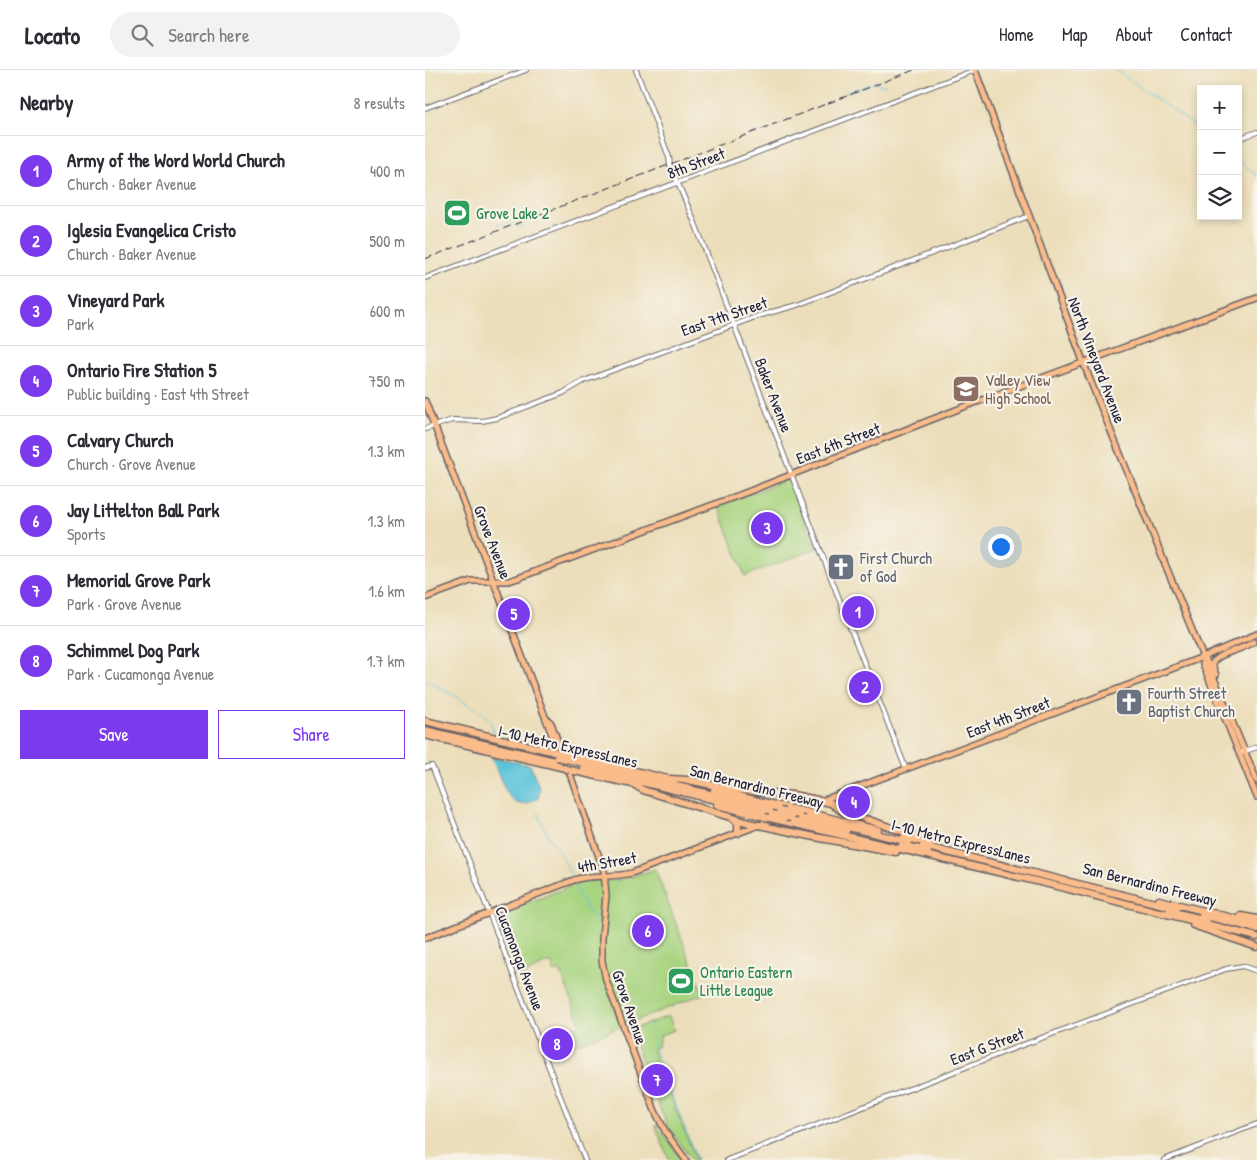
<!DOCTYPE html>
<meta charset="utf-8">
<style>
:root{--surface:#fff;--page:#f2f2f3;--text:#2b2b33;--muted:#7c7c81;--line:#e1e1e2;--accent:#7c3aed}
body{margin:0;font-family:"Patrick Hand",sans-serif;background:var(--page);color:var(--text)}
.controls{position:absolute;right:15px;top:15px;display:grid;overflow:hidden;border-radius:0px;box-shadow:0 2px 8px #0003}
.controls button{width:45px;height:45px;display:grid;place-items:center;padding:0;border:0;border-bottom:1px solid var(--line);background:var(--surface);color:var(--text);font:25px sans-serif}
.you{position:absolute;left:575px;top:476px;width:18px;height:18px;margin:-12px;border:4px solid #fff;border-radius:50%;background:#1a73e8;box-shadow:0 0 0 8px #1a73e833}
.badge{display:grid;place-items:center;width:32px;height:32px;border-radius:50%;background:var(--accent);color:#fff;font-size:16px;font-weight:700}
.pin{position:absolute;translate:-50% -50%;border:2px solid #fff;box-shadow:0 1px 5px #0006}
.list{margin:0;padding:0;list-style:none}
h2{display:flex;justify-content:space-between;align-items:center;height:65px;margin:0;padding:0 20px;font-size:21px}
h2 small{font-size:16px;font-weight:400;color:var(--muted)}
.list li{display:grid;grid-template-columns:32px 1fr auto;gap:15px;align-items:center;box-sizing:border-box;height:70px;padding:0 20px;border-top:1px solid var(--line)}
.list b{display:block;font-size:19px;white-space:nowrap}
.list p{margin:0;font-size:16px;white-space:nowrap;color:var(--muted)}
.list em{font-size:16px;font-style:normal;color:var(--muted)}
.actions{display:flex;gap:10px;padding:15px 20px}
.actions a{flex:1;padding:11px 0;border:1px solid var(--accent);border-radius:0px;text-align:center;font-size:18px;color:var(--accent)}
.actions .main{background:var(--accent);color:#fff}
.icon{flex:none;width:28px;height:28px;fill:none;stroke:currentColor;stroke-width:2;stroke-linecap:round;stroke-linejoin:round}
.map{position:relative;flex:none;width:832px;height:1090px;overflow:hidden}
header{display:flex;align-items:center;gap:30px;box-sizing:border-box;height:70px;padding:0 25px;background:var(--surface);border-bottom:1px solid var(--line)}
header strong{font-size:24px}
nav{display:flex;gap:28px;margin-inline-start:auto;font-size:18px}
.search{width:350px;height:45px;background:var(--page);display:flex;align-items:center;gap:12px;box-sizing:border-box;padding:0 18px;border-radius:28px;color:var(--muted);font-size:19px}
main{display:flex}
aside{flex:1;background:var(--surface)}
.map>svg:first-child{display:block}
.green{fill:#a8d480;stroke:#657b5e}
.water{fill:#5dc5da;stroke:#40748a}
.lines{fill:none;stroke-linecap:round;stroke-linejoin:round}
.stream{stroke:#5dc5da;stroke-width:1}
.major-tunnel{stroke:#c4b8a1;stroke-width:5;stroke-dasharray:5 2.5;stroke-linecap:butt}
.minor-casing{stroke:#696467;stroke-width:6}
.major-casing{stroke:#696467;stroke-width:8}
.highway-casing{stroke:#696467;stroke-width:9}
.minor{stroke:#fff;stroke-width:4}
.major{stroke:#fabc8b;stroke-width:5}
.highway{stroke:#fabc8b;stroke-width:6}
.rail{stroke:#22223b;stroke-width:1;stroke-dasharray:8 4;stroke-linecap:butt}
.highway-bridge-casing{stroke:#696467;stroke-width:9;stroke-linecap:butt}
.highway-bridge{stroke:#fabc8b;stroke-width:6}
.labels{text-anchor:middle;stroke-width:4.5;stroke-linejoin:round;paint-order:stroke}
.street-label{font-size:16px;fill:#22223b;stroke:#f7f3e8}
.leisure-label{font-size:16px;fill:#27864d;stroke:#f7f3e8;text-anchor:start}
.education-label{font-size:16px;fill:#785e54;stroke:#f7f3e8;text-anchor:start}
.worship-label{font-size:16px;fill:#5b616d;stroke:#f7f3e8;text-anchor:start}
</style>
<header>
<strong>Locato</strong>
<div class="search"><svg class="icon" aria-label="search" viewBox="0 0 24 24"><circle cx="10" cy="10" r="6"/><path d="M15 15l6 6"/></svg>Search here</div>
<nav><a>Home</a><a>Map</a><a>About</a><a>Contact</a></nav>
</header>
<main>
<aside>
<h2>Nearby<small>8 results</small></h2>
<ul class="list">
<li><span class="badge">1</span><div><b>Army of the Word World Church</b><p>Church · Baker Avenue</p></div><em>400 m</em></li>
<li><span class="badge">2</span><div><b>Iglesia Evangelica Cristo</b><p>Church · Baker Avenue</p></div><em>500 m</em></li>
<li><span class="badge">3</span><div><b>Vineyard Park</b><p>Park</p></div><em>600 m</em></li>
<li><span class="badge">4</span><div><b>Ontario Fire Station 5</b><p>Public building · East 4th Street</p></div><em>750 m</em></li>
<li><span class="badge">5</span><div><b>Calvary Church</b><p>Church · Grove Avenue</p></div><em>1.3 km</em></li>
<li><span class="badge">6</span><div><b>Jay Littelton Ball Park</b><p>Sports</p></div><em>1.3 km</em></li>
<li><span class="badge">7</span><div><b>Memorial Grove Park</b><p>Park · Grove Avenue</p></div><em>1.6 km</em></li>
<li><span class="badge">8</span><div><b>Schimmel Dog Park</b><p>Park · Cucamonga Avenue</p></div><em>1.7 km</em></li>
</ul>
<div class="actions"><a class="main">Save</a><a>Share</a></div>
</aside>
<div class="map">
<svg width="832" height="1090" viewBox="0 0 832 1090">
<rect width="100%" height="100%" fill="#f7f3e8"/>
<filter id="ink" filterUnits="userSpaceOnUse"><feTurbulence type="fractalNoise" baseFrequency=".02" numOctaves="2"/><feDisplacementMap in="SourceGraphic" scale="10" xChannelSelector="R" yChannelSelector="G"/><feConvolveMatrix kernelMatrix="1 2 1 2 8 2 1 2 1" color-interpolation-filters="sRGB"/></filter>
<filter id="wash" filterUnits="userSpaceOnUse"><feTurbulence type="fractalNoise" baseFrequency=".0096" numOctaves="4" result="noise"/><feDisplacementMap in="SourceGraphic" scale="20" xChannelSelector="R" yChannelSelector="G"/><feGaussianBlur stdDeviation="1.12" result="paint"/><feColorMatrix in="noise" values="0 0 0 0 0 0 0 0 0 0 0 0 0 0 0 0 0 1.4 0 .05"/><feComposite in="paint" operator="in"/></filter>
<g filter="url(#wash)">
<rect width="100%" height="100%" fill="#ecdeba"/>
<path class="green" d="M364 409 391 479 320 506 293 436Z
M230 799 278 924 123 985 117 970 156 955 135 900 129 902 126 892 116 896 93 909 69 846 156 812 162 811 196 810Z
M244 946 249 960 236 965 232 977 227 979 271 1090H267L244 1058 236 1041 205 960Z
M230 1055H232L257 1090H244Z"/>
<path class="water" d="M67 687 105 695 115 719 113 728C109 730 103 734 98 734 82 736 72 699 67 687Z"/>
<g class="lines">
<path class="stream" d="M691 0 776 60
M419 23 451 12 455 15H461
M813 90 832 106
M72 155 89 152 94 156 99 157
M0 609 58 643 65 651 69 662
M113 743 122 764 140 792 146 806
M150 816 157 833 173 852
M226 953 227 970 230 981 272 1090"/>
</g>
</g>
<g filter="url(#ink)">
<g class="lines">
<path class="major-tunnel" d="M135 685 142 704"/>
<g class="minor-casing">
<path id="minor" d="M211 0 244 87
M0 38 101 0
M813 69 832 62
M244 87 245 95 270 153 423 552 481 699
M0 208 550 0
M0 359 27 350 57 351 72 348 138 323 159 311 333 246 372 235 604 146
M815 683 832 677
M0 698 7 696 160 1090
M302 1090 587 979 801 899 818 896 832 901
M739 1090 832 1054"/>
</g>
<g class="major-casing">
<path id="major" d="M550 0 665 310 778 587 783 594 832 711
M0 331 132 678
M0 528 46 511H84L93 508 325 421 536 338 832 228
M778 588V594L832 727
M791 605 787 594C794 581 817 581 828 572
M123 650 126 653 133 672
M145 704 179 801 181 826 177 867V891L181 910 230 1041 241 1063 261 1090
M372 740 778 587 832 564
M0 868 149 810C168 804 188 808 207 803L350 749"/>
</g>
<g class="highway-casing">
<path id="highway" d="M0 651 130 682
M0 660 134 692
M0 665 136 697
M140 684 247 710
M141 689 355 741
M159 698 347 744
M145 700 212 715
M245 709 263 710 306 719 368 725 397 731 406 733 417 741 497 768
M210 715 218 720 324 753 390 767 471 782
M289 720 363 738
M292 735 340 747
M381 742 453 760
M374 745 484 772
M366 748 421 761
M308 749 313 753V763
M358 751 640 818 832 867
M479 767 506 774
M477 775 503 781
M498 776 751 838
M734 830 832 854
M744 841 782 850
M777 845 832 859
M816 846 832 849
M768 855 832 877"/>
</g>
<use href="#minor" class="minor"/>
<use href="#major" class="major"/>
<use href="#highway" class="highway"/>
<path class="rail" d="M0 189 489 0"/>
<g class="highway-bridge-casing">
<path id="highway-bridge" d="M130 682 140 684
M132 687 141 689
M136 697 145 700
M363 738 381 742
M355 741 374 745
M347 744 366 748
M340 747 358 751"/>
</g>
<use href="#highway-bridge" class="highway-bridge"/>
</g>
</g>
<defs>
<g id="stadium-square" transform="scale(1.4375)"><rect x="-9" y="-9" width="18" height="18" rx="4" fill="#2e9e5b" stroke="#f7f3e8"/><path d="M0-5a6.5 5 0 1 0 0 10a6.5 5 0 1 0 0-10ZM-3.5-1.8h7v3.6h-7Z" fill="#fff"/></g>
<g id="school-square" transform="scale(1.4375)"><rect x="-9" y="-9" width="18" height="18" rx="4" fill="#8d6e63" stroke="#f7f3e8"/><path d="M0-5L7-2L0 1L-7-2ZM-4 1L0 2.5L4 1V4Q0 6-4 4Z" fill="#fff"/></g>
<g id="church-square" transform="scale(1.4375)"><rect x="-9" y="-9" width="18" height="18" rx="4" fill="#6b7280" stroke="#f7f3e8"/><path d="M-1.2-6h2.4v3.5h3.3v2.4h-3.3V6h-2.4V-.1h-3.3v-2.4h3.3Z" fill="#fff"/></g>
</defs>
<g fill-rule="evenodd">
<use href="#stadium-square" x="32" y="143"/>
<use href="#school-square" x="541" y="319"/>
<use href="#church-square" x="416" y="497"/>
<use href="#church-square" x="704" y="632"/>
<use href="#stadium-square" x="256" y="911"/>
</g>
<g class="labels">
<g class="street-label">
<text transform="translate(271 93) rotate(-21)" y="6">8th Street</text>
<text transform="translate(299 246) rotate(-19)" y="6">East 7th Street</text>
<text transform="translate(672 290) rotate(69)" y="6">North Vineyard Avenue</text>
<text transform="translate(349 325) rotate(69)" y="6">Baker Avenue</text>
<text transform="translate(413 373) rotate(-21)" y="6">East 6th Street</text>
<text transform="translate(68 472) rotate(69)" y="6">Grove Avenue</text>
<text transform="translate(583 647) rotate(-21)" y="6">East 4th Street</text>
<text transform="translate(143 676) rotate(13)" y="6">I-10 Metro ExpressLanes</text>
<text transform="translate(332 716) rotate(14)" y="6">San Bernardino Freeway</text>
<text transform="translate(536 771) rotate(14)" y="6">I-10 Metro ExpressLanes</text>
<text transform="translate(182 792) rotate(-10)" y="6">4th Street</text>
<text transform="translate(725 814) rotate(14)" y="6">San Bernardino Freeway</text>
<text transform="translate(95 888) rotate(69)" y="6">Cucamonga Avenue</text>
<text transform="translate(205 937) rotate(71)" y="6">Grove Avenue</text>
<text transform="translate(562 976) rotate(-21)" y="6">East G Street</text>
</g>
<g class="leisure-label">
<text x="51" y="149">Grove Lake 2</text>
<text x="275" y="908">Ontario Eastern<tspan x="275" dy="18">Little League</tspan></text>
</g>
<g class="education-label">
<text x="560" y="316">Valley View<tspan x="560" dy="18">High School</tspan></text>
</g>
<g class="worship-label">
<text x="435" y="494">First Church<tspan x="435" dy="18">of God</tspan></text>
<text x="723" y="629">Fourth Street<tspan x="723" dy="18">Baptist Church</tspan></text>
</g>
</g>
</svg>
<div class="controls">
<button>+</button>
<button>−</button>
<button><svg class="icon" aria-label="layers" viewBox="0 0 24 24"><path d="M12 4l9 5-9 5-9-5zM3 14l9 5 9-5"/></svg></button>
</div>
<div class="you"></div>
<div class="pin badge" style="left:433px;top:542px">1</div>
<div class="pin badge" style="left:440px;top:617px">2</div>
<div class="pin badge" style="left:342px;top:458px">3</div>
<div class="pin badge" style="left:429px;top:732px">4</div>
<div class="pin badge" style="left:89px;top:544px">5</div>
<div class="pin badge" style="left:223px;top:861px">6</div>
<div class="pin badge" style="left:232px;top:1010px">7</div>
<div class="pin badge" style="left:132px;top:974px">8</div>
</div>
</main>
